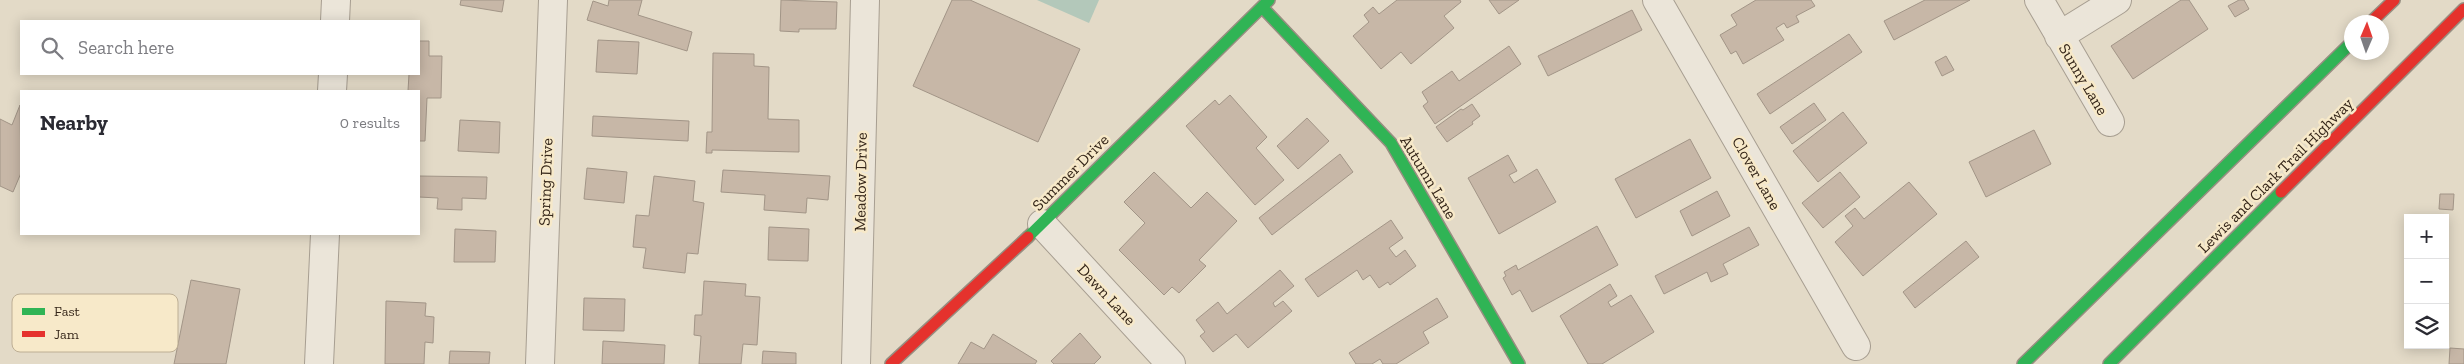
<!DOCTYPE html>
<meta charset="utf-8">
<style>
:root{--surface:#fff;--page:#f2f2f3;--text:#2b2b33;--muted:#7c7c81;--line:#e1e1e2}
body{margin:0;font-family:"Zilla Slab",serif;background:var(--page);color:var(--text)}
.controls{position:absolute;right:15px;bottom:15px;display:grid;overflow:hidden;border-radius:0px;box-shadow:0 2px 12px #0003}
.controls button{width:45px;height:45px;display:grid;place-items:center;padding:0;border:0;border-bottom:1px solid var(--line);background:var(--surface);color:var(--text);font:25px sans-serif}
.compass{position:absolute;left:2344px;top:15px;width:45px;height:45px;border-radius:50%;background:var(--surface);box-shadow:0 2px 12px #0003;rotate:2deg}
.list{margin:0;padding:0;list-style:none}
h2{display:flex;justify-content:space-between;align-items:center;height:65px;margin:0;padding:0 20px;font-size:21px}
h2 small{font-size:16px;font-weight:400;color:var(--muted)}
.icon{flex:none;width:28px;height:28px;fill:none;stroke:currentColor;stroke-width:2;stroke-linecap:round;stroke-linejoin:round}
.map{position:relative;flex:none;width:2464px;height:364px;overflow:hidden}
.search{position:absolute;background:var(--surface);box-shadow:0 2px 12px #0003;left:20px;top:20px;width:400px;height:55px;display:flex;align-items:center;gap:12px;box-sizing:border-box;padding:0 18px;border-radius:0px;color:var(--muted);font-size:19px}
.panel{position:absolute;background:var(--surface);box-shadow:0 2px 12px #0003;left:20px;top:90px;width:400px;height:145px;border-radius:0px}
.map>svg:first-child{display:block}
.water{fill:#b3c8ba}
.building{fill:#c7b7a7;stroke:#a29587}
.lines{fill:none;stroke-linecap:round;stroke-linejoin:round}
.street-casing{stroke:#a79e91;stroke-width:30}
.fast-casing{stroke:#978e81;stroke-width:14}
.jam-casing{stroke:#978e81;stroke-width:14}
.street{stroke:#ebe5d9;stroke-width:28}
.fast{stroke:#30b455;stroke-width:11}
.jam{stroke:#e5322d;stroke-width:11}
.labels{text-anchor:middle;stroke-width:5;stroke-linejoin:round;paint-order:stroke}
.street-label{font-size:16px;fill:#352619;stroke:#f7e9c9}
.key{fill:#f7e9c9;stroke:#bdae94;stroke-width:1}
.key-label{font-size:14px;fill:#352619}
</style>
<div class="map">
<svg width="2464" height="364" viewBox="0 0 2464 364">
<rect width="100%" height="100%" fill="#e3dac7"/>
<path class="water" d="M1037 0H1099L1089 23Z"/>
<path class="building" d="M461 0H504L502 12 460 5Z
M609 0H642L638 15 692 32 687 51 587 20 593 1 608 6Z
M781 0 837 2 836 29H799V32L780 31Z
M952 0H970L1080 49 1038 142 913 86Z
M1397 0H1460L1461 2 1444 16 1454 28 1411 64 1401 52 1381 69 1353 36 1369 22 1364 15 1373 7 1379 14Z
M1489 0H1519L1499 14Z
M1756 0H1811L1815 6 1796 16 1799 22 1787 28 1784 23 1776 28 1784 40 1743 64 1736 51 1731 54 1720 35 1737 25 1731 15Z
M1925 0H1970L1894 40 1884 21Z
M2181 0H2189L2208 29 2133 79 2111 46Z
M2239 0H2244L2249 9 2235 17 2228 6Z
M1632 10 1642 30 1548 76 1538 56Z
M1849 34 1862 52 1770 114 1757 94Z
M598 40 639 42 637 74 596 72Z
M419 41H429V56H442L441 98H427L425 141H419V91H408L409 74H419Z
M1509 46 1521 64 1435 124 1423 106 1428 102 1422 92 1452 71 1459 81Z
M713 53 754 54V66L769 67 768 119 799 120V152L712 150V153H706L707 132H712Z
M1946 56 1954 70 1942 76 1935 62Z
M1230 95 1267 137 1256 148 1284 180 1255 205 1186 126 1215 100 1219 105Z
M1814 103 1826 120 1792 144 1780 127Z
M1472 104 1480 116 1472 122 1473 124 1447 142 1436 127 1461 109 1463 110Z
M20 105 21 173 13 192 0 186V119L12 125Z
M1843 112 1867 143 1818 182 1793 151Z
M593 116 689 121 688 141 592 136Z
M1307 118 1329 141 1298 169 1277 146Z
M460 120 500 122 499 153 458 151Z
M2034 130 2051 164 1986 197 1969 162Z
M1690 139 1711 178 1636 218 1615 179Z
M1340 154 1353 172 1272 235 1259 218Z
M1508 155 1517 171 1509 175 1514 183 1537 169 1556 202 1499 234 1468 178Z
M587 168 627 172 624 203 584 199Z
M723 170 830 176 828 200 807 198 806 213 764 210 765 195 721 192Z
M1154 172 1191 208 1207 192 1237 221 1199 260 1206 266 1179 293 1172 287 1164 295 1119 250 1145 223 1124 202Z
M1840 172 1860 197 1823 228 1802 203Z
M419 176 487 177 486 199 462 198V210L437 209 438 198 419 197Z
M654 176 695 181 693 201 704 203 698 254 687 253 685 273 643 268 646 248 633 247 636 215 649 216Z
M1909 182 1937 214 1863 276 1835 242 1853 226 1845 216 1855 208 1864 219Z
M1717 191 1730 216 1692 236 1680 211Z
M2440 194H2454L2453 210 2439 209Z
M1391 220 1403 238 1389 248 1396 257 1405 250 1416 266 1390 285 1388 282 1379 288 1370 275 1363 280 1357 270 1318 297 1305 279Z
M1597 226 1618 265 1532 312 1520 290 1512 295 1503 278 1506 276 1504 272 1516 265 1518 270Z
M769 227 809 229 808 261 768 260Z
M1749 227 1759 245 1723 264 1728 274 1711 282 1707 272 1664 294 1655 276Z
M455 229 496 231 495 262H454Z
M1966 241 1979 257 1915 308 1903 292Z
M1280 270 1294 286 1273 303 1275 307 1283 301 1292 311 1248 348 1236 334 1213 352 1200 336 1205 332 1196 320 1218 302 1227 314Z
M191 280 240 289 226 364H174Z
M704 281 746 284 745 296 760 297 757 345 743 344 741 364H699L701 336 694 335 695 315H702Z
M1610 284 1617 296 1608 302 1611 307 1631 295 1654 332 1602 364H1588L1560 316Z
M584 298 625 299 624 331 583 330Z
M1437 298 1448 317 1423 332 1429 343 1396 364H1383L1380 359 1372 364H1356L1349 353Z
M386 301 426 303 425 316 434 317 433 343 425 342 424 364H385Z
M1080 333 1101 357 1094 364H1054L1051 361Z
M993 334 1037 361 1035 364H958L971 342 984 349Z
M603 341 665 345 664 364H602Z
M2450 348 2464 349V364H2449Z
M450 351 490 352 489 364H449Z
M763 351 796 353V364H762Z"/>
<g class="lines">
<g class="street-casing">
<path id="street" d="M1657 0 1856 346
M2039 0 2110 122
M335 21 336 0
M2059 36 2117 0
M332 91 333 74
M1042 224 1171 364
M319 364 325 234
M540 364 553 0
M856 364 865 0"/>
</g>
<g class="fast-casing">
<path id="fast" d="M1262 7 1391 143 1519 364
M1028 237 1269 0
M2023 364 2352 42
M2109 364 2281 192"/>
</g>
<g class="jam-casing">
<path id="jam" d="M2371 22 2394 0
M2281 192 2464 9
M891 364 1028 237"/>
</g>
<use href="#street" class="street"/>
<use href="#fast" class="fast"/>
<use href="#jam" class="jam"/>
</g>
<g class="labels">
<g class="street-label">
<text transform="translate(2084 79) rotate(59)" y="6">Sunny Lane</text>
<text transform="translate(1070 172) rotate(-45)" y="6">Summer Drive</text>
<text transform="translate(1757 173) rotate(60)" y="6">Clover Lane</text>
<text transform="translate(2275 175) rotate(-45)" y="6">Lewis and Clark Trail Highway</text>
<text transform="translate(1429 177) rotate(59)" y="6">Autumn Lane</text>
<text transform="translate(545 182) rotate(-88)" y="6">Spring Drive</text>
<text transform="translate(860 182) rotate(-89)" y="6">Meadow Drive</text>
<text transform="translate(1107 294) rotate(47)" y="6">Dawn Lane</text>
</g>
</g>
<rect x="12" y="294" width="166" height="58" rx="8" class="key"/>
<rect x="22" y="308" width="23" height="7" fill="#30b455"/>
<rect x="22" y="331" width="23" height="6" fill="#e5322d"/>
<g class="key-label">
<text x="54" y="316">Fast</text>
<text x="54" y="339">Jam</text>
</g>
</svg>
<div class="controls">
<button>+</button>
<button>−</button>
<button><svg class="icon" aria-label="layers" viewBox="0 0 24 24"><path d="M12 4l9 5-9 5-9-5zM3 14l9 5 9-5"/></svg></button>
</div>
<svg class="compass" viewBox="-18 -18 36 36"><path d="M0-13l5 13h-10z" fill="#e53935"/><path d="M0 13l5-13h-10z" fill="#7c7c81"/></svg>
<div class="search"><svg class="icon" aria-label="search" viewBox="0 0 24 24"><circle cx="10" cy="10" r="6"/><path d="M15 15l6 6"/></svg>Search here</div>
<section class="panel">
<h2>Nearby<small>0 results</small></h2>
<ul class="list">
</ul>
</section>
</div>
